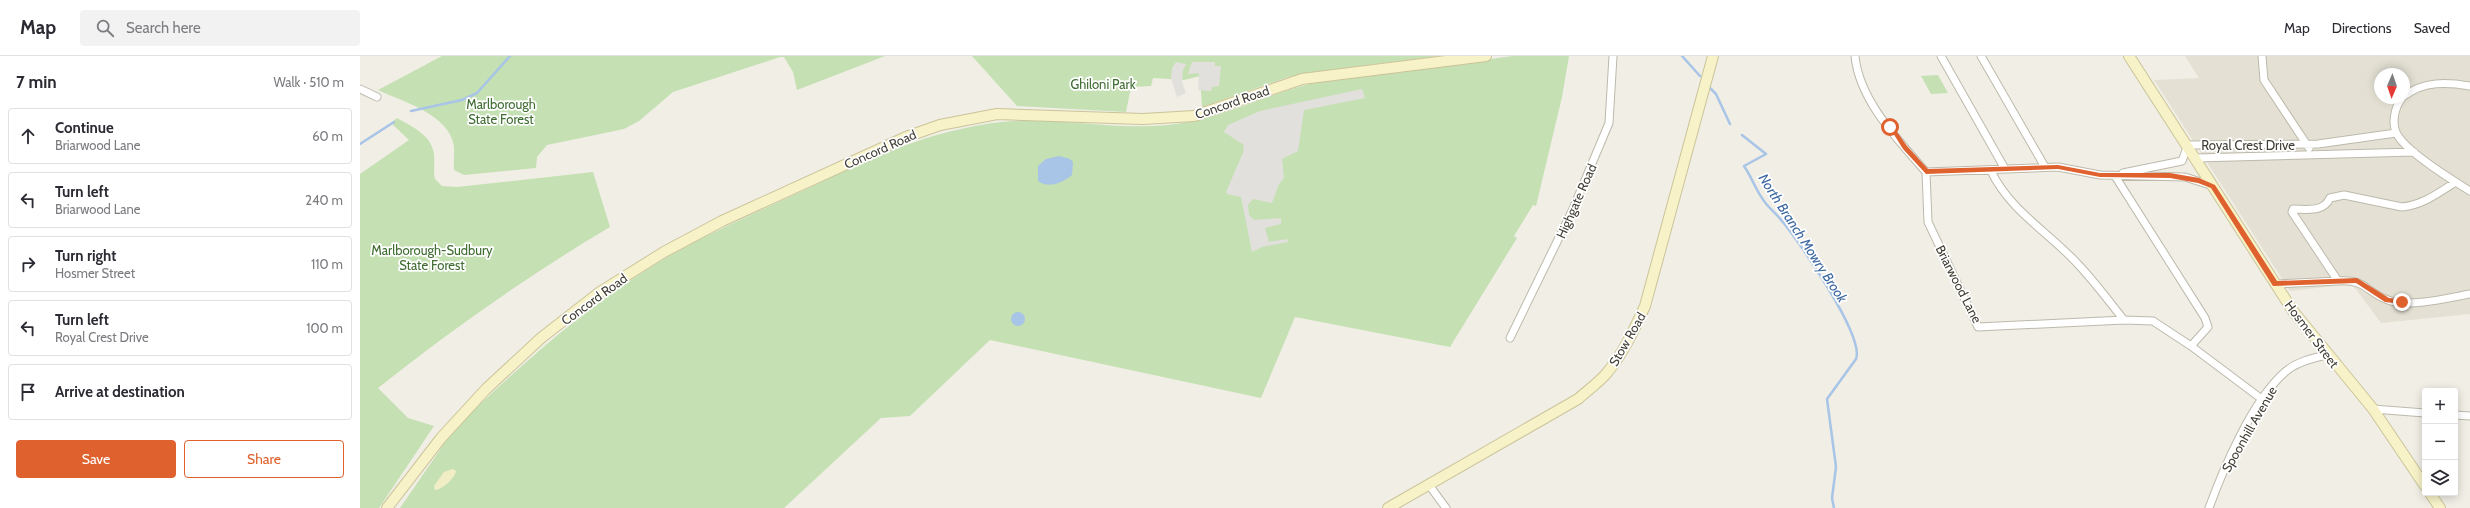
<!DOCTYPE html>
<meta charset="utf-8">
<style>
:root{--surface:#fff;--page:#f2f2f3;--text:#2b2b33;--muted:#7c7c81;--line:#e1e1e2;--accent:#df612e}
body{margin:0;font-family:Cabin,sans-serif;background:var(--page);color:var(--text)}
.controls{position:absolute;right:12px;bottom:12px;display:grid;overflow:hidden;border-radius:4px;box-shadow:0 2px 10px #0003}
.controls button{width:36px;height:36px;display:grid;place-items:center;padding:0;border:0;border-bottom:1px solid var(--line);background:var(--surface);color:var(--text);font:20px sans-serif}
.compass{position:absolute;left:2014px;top:12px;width:36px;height:36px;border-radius:50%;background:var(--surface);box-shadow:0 2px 10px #0003;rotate:182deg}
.stop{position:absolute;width:12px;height:12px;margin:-9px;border:3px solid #df612e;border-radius:50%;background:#fff}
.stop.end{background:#df612e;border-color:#fff;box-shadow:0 1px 4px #0008}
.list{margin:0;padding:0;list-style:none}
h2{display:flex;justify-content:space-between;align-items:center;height:52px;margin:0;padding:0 16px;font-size:17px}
h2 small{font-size:13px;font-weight:400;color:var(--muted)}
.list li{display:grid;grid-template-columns:26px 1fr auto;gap:12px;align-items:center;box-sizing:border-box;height:56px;margin:0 8px 8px;padding:0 8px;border:1px solid var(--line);border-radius:4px}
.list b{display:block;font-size:15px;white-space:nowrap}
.list p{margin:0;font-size:13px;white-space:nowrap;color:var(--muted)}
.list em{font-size:13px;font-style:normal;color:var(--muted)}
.actions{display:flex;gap:8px;padding:12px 16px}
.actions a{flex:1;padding:9px 0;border:1px solid var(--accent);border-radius:4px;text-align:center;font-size:14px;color:var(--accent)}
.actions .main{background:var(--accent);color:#fff}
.icon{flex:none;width:22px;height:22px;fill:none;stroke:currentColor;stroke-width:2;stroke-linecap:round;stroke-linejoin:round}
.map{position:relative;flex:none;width:2110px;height:452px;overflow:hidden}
header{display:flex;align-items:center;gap:24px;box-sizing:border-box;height:56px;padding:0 20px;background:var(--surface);border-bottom:1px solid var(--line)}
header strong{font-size:19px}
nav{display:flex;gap:22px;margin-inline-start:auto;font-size:14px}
.search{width:280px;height:36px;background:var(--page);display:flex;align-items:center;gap:10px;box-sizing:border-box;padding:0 14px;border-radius:4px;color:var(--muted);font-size:15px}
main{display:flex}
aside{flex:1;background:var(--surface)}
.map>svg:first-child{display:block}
.residential{fill:#e4e1d4;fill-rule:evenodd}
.green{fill:#c5e0b3}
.sand{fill:#f1edc5}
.parking{fill:#e2e0dd}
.water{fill:#a8c4e6}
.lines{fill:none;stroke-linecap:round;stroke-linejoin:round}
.stream{stroke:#a8c4e6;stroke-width:2.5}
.street-casing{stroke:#bdbaac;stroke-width:9}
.secondary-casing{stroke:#cbc49a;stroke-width:12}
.street{stroke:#fff;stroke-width:7}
.secondary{stroke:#f7f2c8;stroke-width:10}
.route{fill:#df612e}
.labels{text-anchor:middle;stroke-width:3.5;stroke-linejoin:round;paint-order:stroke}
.park-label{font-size:13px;fill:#3f6c31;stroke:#fff}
.street-label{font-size:13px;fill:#423f36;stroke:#fff}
.water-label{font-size:14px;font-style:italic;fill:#3d68a0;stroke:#fff}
</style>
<header>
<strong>Map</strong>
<div class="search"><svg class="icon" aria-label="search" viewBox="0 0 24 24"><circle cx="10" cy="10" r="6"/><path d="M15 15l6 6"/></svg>Search here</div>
<nav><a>Map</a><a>Directions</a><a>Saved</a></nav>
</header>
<main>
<aside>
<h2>7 min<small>Walk · 510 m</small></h2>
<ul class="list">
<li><svg class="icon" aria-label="ahead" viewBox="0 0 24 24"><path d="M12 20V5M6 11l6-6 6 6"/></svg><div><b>Continue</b><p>Briarwood Lane</p></div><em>60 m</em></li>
<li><svg class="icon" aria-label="left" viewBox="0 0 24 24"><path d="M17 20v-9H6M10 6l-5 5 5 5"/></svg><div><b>Turn left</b><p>Briarwood Lane</p></div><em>240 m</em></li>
<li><svg class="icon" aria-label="right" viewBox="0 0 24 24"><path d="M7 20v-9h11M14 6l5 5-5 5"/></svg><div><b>Turn right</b><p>Hosmer Street</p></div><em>110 m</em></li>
<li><svg class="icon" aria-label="left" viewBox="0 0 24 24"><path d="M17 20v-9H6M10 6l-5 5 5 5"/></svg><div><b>Turn left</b><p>Royal Crest Drive</p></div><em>100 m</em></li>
<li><svg class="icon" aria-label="arrive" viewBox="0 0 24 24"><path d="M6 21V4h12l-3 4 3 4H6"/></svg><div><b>Arrive at destination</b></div></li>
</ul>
<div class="actions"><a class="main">Save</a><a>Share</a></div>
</aside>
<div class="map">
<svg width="2110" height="452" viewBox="0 0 2110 452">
<rect width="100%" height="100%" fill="#f0eee5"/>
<path class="residential" d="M1825 0H2110V258L2021 267 1992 228 1930 235 1794 24 1839 22ZM2020 18H2044V42H2020Z"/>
<path class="green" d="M82 0H525L437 34 433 16 424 1H420L313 36 279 65 264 73 187 89 177 101 176 112 104 119 94 114C93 104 96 93 92 83 82 56 41 45 18 34Z
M612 0H1079L954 16 928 21 842 51 840 20 824 24 793 22 791 30 771 31 766 56 657 50Z
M1153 0H1209L1202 41 1176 150 1173 149 1154 180 1157 182 1090 291 935 261 901 342 630 284 550 360 521 362 424 452H40L104 359 107 360C167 304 228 249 299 206 347 177 400 155 451 131 500 108 548 84 601 73 630 66 660 63 690 65 729 67 768 73 808 69 860 64 907 37 958 26Z
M1578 19 1588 37 1571 38 1561 20Z
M37 62C52 71 71 78 74 98 75 106 73 115 75 123L82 130 97 131 233 116 250 171C169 219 91 274 18 332L48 362 74 370 19 452H0V118L49 84 31 67Z"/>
<path class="sand" d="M93 413 96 415C95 422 82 434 75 434L74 430 84 416Z"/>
<path class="parking" d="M816 6 826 8 823 14 822 26 826 37 817 41 811 22 812 12Z
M832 6H855V10H861L859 30 852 31 851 35 838 34 839 17 828 18Z
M1002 33 1005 42 944 54 938 95 922 103 924 122 919 128 912 147 893 143 888 149 889 159 894 164 921 162V168L905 172 909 186 927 183 928 186 902 191 892 196 881 141 867 138 866 136 883 97 884 89 864 76 868 69 900 55Z"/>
<path class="water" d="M699 100 710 103 713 106 712 119C702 127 689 133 678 125V110L686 103Z
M651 263a7 7 0 1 1 14 0a7 7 0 1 1-14 0Z"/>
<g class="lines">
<path class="stream" d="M1322 0 1340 20
M1349 31 1356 38 1370 68
M51 55 102 44 117 37 150 0
M1382 79 1406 98 1384 110C1391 120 1395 132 1402 142 1407 151 1416 157 1422 165 1439 185 1505 281 1496 303L1467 343 1476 411 1472 442 1474 452
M0 88 34 66"/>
<g class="street-casing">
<path id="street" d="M1495 0C1499 44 1538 84 1566 116L1698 111 1740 119 1825 121 1853 130
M1581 0 1645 113
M1621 0 1685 111
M1902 0 1904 24 1949 92
M0 33 17 41
M2044 40C2064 25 2087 26 2110 30
M2042 42C2034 52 2031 69 2038 80 2049 97 2092 124 2110 135
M1837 102 2054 96
M1631 115C1650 154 1684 173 1713 203 1732 222 1747 243 1764 264
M1566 116 1568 166 1618 271 1764 264 1793 265 1831 290 1903 344
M1763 117 1822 105 1828 89 1958 88 2036 77
M1755 120 1845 262 1848 271 1831 290
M2094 127C2077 138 2062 149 2042 151L1984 139 1970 142C1963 157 1947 153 1933 153L1932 156 1978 225C2007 223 2005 236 2028 244 2049 252 2088 242 2110 238
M1915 228 1978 225
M1150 282 1212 155 1249 67 1253 0
M2013 353 2065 357
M2095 359 2110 360
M1069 429 1086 452
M1849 452C1864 411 1892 345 1925 316 1936 306 1952 302 1967 299"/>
</g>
<g class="secondary-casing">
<path id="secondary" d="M1769 0 1933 255 2013 353 2065 430
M2070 437 2080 452
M27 452 81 382 126 333 181 282 240 236 304 196 362 165 546 81 580 69 637 58 783 63 834 60 942 23 1126 0
M1028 452 1218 343C1227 335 1238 327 1246 318 1263 298 1274 274 1285 250L1353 0"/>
</g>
<use href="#street" class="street"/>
<use href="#secondary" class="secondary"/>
</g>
<path class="route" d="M1528 69H1532L1547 90 1568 113 1698 109 1740 117H1810L1839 122 1855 129 1917 225 1997 222 2029 242 2042 243 2045 246 2042 248 2025 246 1996 227 1913 230 1851 132 1838 127 1810 122 1740 121 1698 113 1566 118 1543 93Z"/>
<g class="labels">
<g class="park-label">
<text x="743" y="33">Ghiloni Park</text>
<text x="141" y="53">Marlborough<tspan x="141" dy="15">State Forest</tspan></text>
<text x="72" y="199">Marlborough-Sudbury<tspan x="72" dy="15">State Forest</tspan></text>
</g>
<g class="street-label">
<text transform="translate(872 46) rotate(-19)" y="5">Concord Road</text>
<text x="1888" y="94">Royal Crest Drive</text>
<text transform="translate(520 93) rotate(-24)" y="5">Concord Road</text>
<text transform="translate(1216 145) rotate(-66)" y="5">Highgate Road</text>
<text transform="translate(1599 228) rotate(63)" y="5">Briarwood Lane</text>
<text transform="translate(234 243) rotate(-36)" y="5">Concord Road</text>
<text transform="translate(1952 278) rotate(53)" y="5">Hosmer Street</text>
<text transform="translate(1267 283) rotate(-60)" y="5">Stow Road</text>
<text transform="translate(1889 373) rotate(-60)" y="5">Spoonhill Avenue</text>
</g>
<g class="water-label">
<text transform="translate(1443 182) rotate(57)" y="5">North Branch Mowry Brook</text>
</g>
</g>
</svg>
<div class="controls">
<button>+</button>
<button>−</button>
<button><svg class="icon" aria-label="layers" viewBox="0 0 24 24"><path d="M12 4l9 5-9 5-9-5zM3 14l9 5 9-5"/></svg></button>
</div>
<svg class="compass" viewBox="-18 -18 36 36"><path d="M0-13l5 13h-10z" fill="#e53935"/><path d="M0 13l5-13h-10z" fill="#7c7c81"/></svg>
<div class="stop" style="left:1530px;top:71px"></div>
<div class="stop end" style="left:2042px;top:246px"></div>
</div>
</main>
